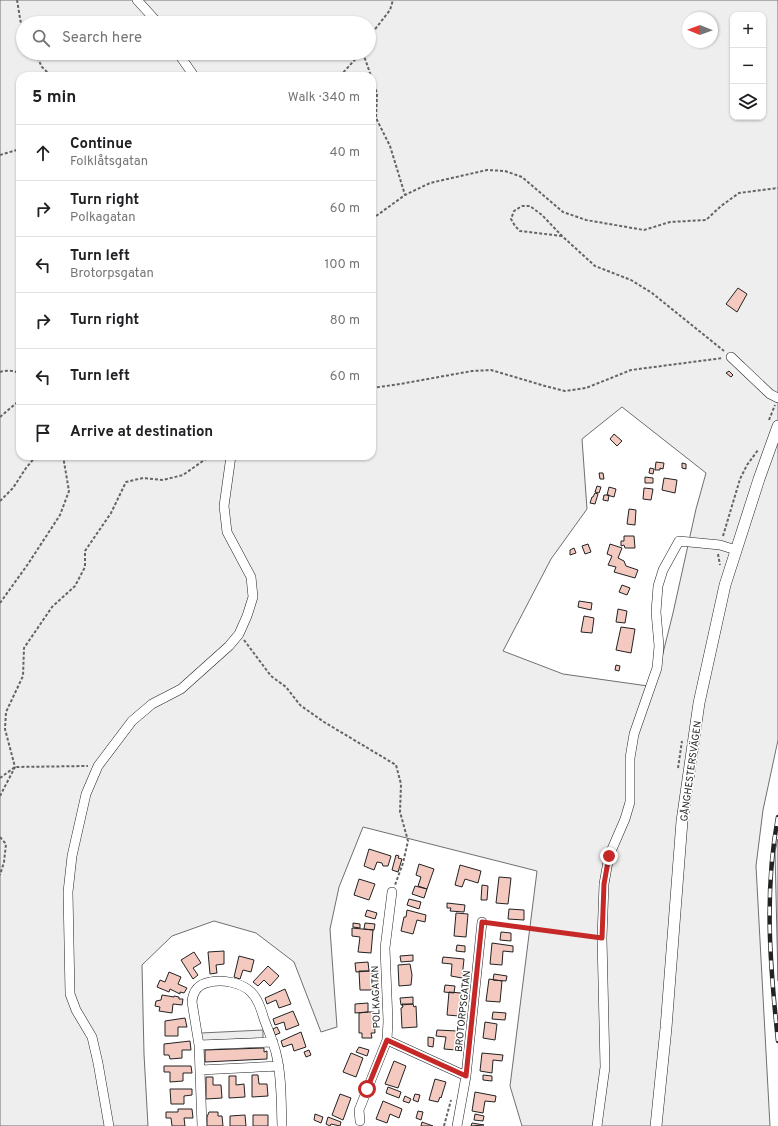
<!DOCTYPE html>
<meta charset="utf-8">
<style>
:root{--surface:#fff;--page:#f6f6f6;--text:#202124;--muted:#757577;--line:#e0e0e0}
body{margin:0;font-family:Overpass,sans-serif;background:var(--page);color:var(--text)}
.controls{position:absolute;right:12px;top:12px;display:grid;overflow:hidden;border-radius:8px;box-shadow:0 1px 3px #0004}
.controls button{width:36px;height:36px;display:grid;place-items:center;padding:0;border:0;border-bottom:1px solid var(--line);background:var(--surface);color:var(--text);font:20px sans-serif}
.compass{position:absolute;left:682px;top:12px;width:36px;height:36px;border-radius:50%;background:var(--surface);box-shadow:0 1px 3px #0004;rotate:271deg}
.stop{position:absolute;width:12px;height:12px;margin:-9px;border:3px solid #c62828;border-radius:50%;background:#fff}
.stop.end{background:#c62828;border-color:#fff;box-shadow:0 1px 4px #0008}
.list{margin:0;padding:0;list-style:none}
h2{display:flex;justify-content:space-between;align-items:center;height:52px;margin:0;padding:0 16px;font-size:17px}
h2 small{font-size:13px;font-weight:400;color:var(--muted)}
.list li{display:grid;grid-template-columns:26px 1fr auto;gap:12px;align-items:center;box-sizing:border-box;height:56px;padding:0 16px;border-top:1px solid var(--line)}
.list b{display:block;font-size:15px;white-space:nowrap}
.list p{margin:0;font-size:13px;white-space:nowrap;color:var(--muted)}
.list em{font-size:13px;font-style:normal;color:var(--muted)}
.icon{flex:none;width:22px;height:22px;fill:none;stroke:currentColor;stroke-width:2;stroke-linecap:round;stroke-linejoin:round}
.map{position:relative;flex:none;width:778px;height:1126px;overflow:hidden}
.search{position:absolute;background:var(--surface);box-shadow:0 1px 3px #0004;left:16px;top:16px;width:360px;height:44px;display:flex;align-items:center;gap:10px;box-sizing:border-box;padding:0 14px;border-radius:22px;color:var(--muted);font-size:15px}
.panel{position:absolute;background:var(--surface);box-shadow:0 1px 3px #0004;left:16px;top:72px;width:360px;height:388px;border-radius:12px}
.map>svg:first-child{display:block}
.green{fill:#eee;stroke:#6f6f6f;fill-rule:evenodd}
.parking{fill:#ededed;stroke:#6f6f6f}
.building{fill:#f3c9c0;stroke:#222}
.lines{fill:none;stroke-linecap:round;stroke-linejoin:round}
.minor-casing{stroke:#222;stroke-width:10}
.tertiary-casing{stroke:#222;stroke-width:12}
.path{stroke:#646464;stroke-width:2;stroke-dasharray:3 2;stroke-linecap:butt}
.minor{stroke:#fff;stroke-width:9}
.tertiary{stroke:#fff;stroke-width:11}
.rail-casing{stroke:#222;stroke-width:4.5}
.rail{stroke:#fff;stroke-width:3;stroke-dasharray:9;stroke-linecap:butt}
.route{stroke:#c62828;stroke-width:5}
.labels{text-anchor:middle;stroke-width:3;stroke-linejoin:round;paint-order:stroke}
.street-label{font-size:10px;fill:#222;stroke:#fff}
</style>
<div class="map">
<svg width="778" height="1126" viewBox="0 0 778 1126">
<rect width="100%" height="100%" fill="#fff"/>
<path class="green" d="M0 0H778V740L763 810 756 866 770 1126H522L510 1086 537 871 363 827 339 887 330 929 337 1027 321 1032 294 962 256 933 214 921 172 936 142 965 144 1054 148 1126H0ZM733 15H763V117H733ZM688 18H712V42H688ZM23 23H369V53H23ZM20 76H372V456H20ZM622 407 706 473 696 509 673 613 655 685 648 686 563 674 503 651 551 559 587 509 582 439Z
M778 839V981L775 851Z"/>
<path class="parking" d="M263 1030V1038L201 1041V1033Z"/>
<path class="building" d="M738 288 747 294 737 312 726 304Z
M729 371 733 375 731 377 726 373Z
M614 434 622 441 617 446 610 439Z
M656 462 664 463 663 469 660 468V470H655Z
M682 463 686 464V469L682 468Z
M650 468 654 469 653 474 649 473Z
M599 473H603L604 479H600Z
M645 477 653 478V483H645Z
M664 478 677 480 675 493 662 490Z
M597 486 601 487 599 493 595 492Z
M609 487 616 489 614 497 607 495Z
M644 488 653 489 651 500 643 499Z
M595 493 598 494 595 504 590 503 592 497H593Z
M604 495H609L608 501 603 500Z
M629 509 636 510 635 525 627 524Z
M624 536H634L635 548H625L624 545 621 546V541H624Z
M588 544 591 552 585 554 582 546Z
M610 544 622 548 618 558 624 561 626 566 638 570 635 578 614 572 616 567 608 565 612 556 607 554Z
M574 548 576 553 570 555V550Z
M622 585 630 588 627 595 619 592Z
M579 601 592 603 591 610 578 607Z
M618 609 627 611 625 623 616 622Z
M584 616 594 618 592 633 581 632Z
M621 627 635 629 631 653 616 650Z
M616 665 620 666 619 671 615 670Z
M369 849 391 856 388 866H383L382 863 377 862 374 870 364 866Z
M396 855 399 856 398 858 402 859 398 872 392 870Z
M419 864 434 869 427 889 418 886 421 877 416 875Z
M460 865 481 871 478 883 465 879 462 887 455 885Z
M499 877 511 878 508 904 496 903Z
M359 879 375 884 369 900 354 895Z
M482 885 488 886 487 900H481Z
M415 886 427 889 424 898 412 894Z
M409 899 421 902 419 909 407 905Z
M447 903 465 905 464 912 450 911 451 908H447Z
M509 909 524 910V920L508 919Z
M367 910 377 913 375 919 365 916Z
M407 910 426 915 425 922 417 920 413 934 401 931 404 917H406Z
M456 913 468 914 466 937 454 936Z
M353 923 360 924V928L353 927Z
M365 923 375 924 374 930 364 929Z
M352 928 373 930 371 953 358 952 360 937 352 936Z
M501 932 511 933V941L500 940Z
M492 943 513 946V952L503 951 502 965 490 964Z
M457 945 465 946V952L456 951Z
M224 951V964L216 965 217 973 210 974 208 952Z
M194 952 201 963 193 968 198 975 193 979 181 960Z
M413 955V961L401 962 400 956Z
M239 956 254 960 251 972 243 970 240 979 234 977Z
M443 957 464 959 462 978 451 976 452 964 442 963Z
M368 962 369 971 356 972 355 963Z
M410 964 412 975 411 985 399 986 398 965Z
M268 966 279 976 270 986 264 980 258 986 253 982Z
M359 971H372L373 990H360Z
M169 972 181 977 178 984 187 988 184 993 180 992V994L170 989 169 992 157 987 160 980 165 982Z
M494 974 507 976 506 981 493 980Z
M489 979 502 981 500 1002 486 1001Z
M445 985 455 986 454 993 444 992Z
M285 989 291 1004 279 1008 276 1000 267 1004 265 998Z
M449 992 461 993 459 1016 447 1015Z
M162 995 174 997V996L179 997V999H183L182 1005 173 1004 172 1013 159 1011 160 1007 155 1006 156 1001 161 1000Z
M413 997V1004L401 1005 400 998Z
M368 1003V1012L355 1013V1004Z
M402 1004H413L414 1007 416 1006 417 1027 402 1028 401 1008 403 1007Z
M293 1011 299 1025 286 1030 284 1022 275 1025 273 1019Z
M368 1012H374L375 1033H371L372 1038H362V1033H359V1013Z
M493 1012 506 1013 505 1020 492 1019Z
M185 1018 187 1027H178V1036H165V1021Z
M485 1022 497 1024 495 1040 483 1038Z
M277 1027 280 1033 275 1035 273 1029Z
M437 1030 458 1031 456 1050 444 1049 446 1037 436 1036Z
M301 1032 306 1047 294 1051 292 1044 283 1047 281 1041Z
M428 1037 434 1038 433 1047 428 1046Z
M190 1041 191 1050H182V1058L170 1059 169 1055H164V1044Z
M359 1047 369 1050 367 1056 356 1052Z
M264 1048V1052L267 1051V1059L205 1062V1050Z
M309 1050 311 1055 306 1057 304 1052Z
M351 1053 363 1058 356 1077 343 1072Z
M482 1053 503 1055 502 1061 493 1060 492 1073 480 1071Z
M394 1061 406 1066 398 1088 385 1084Z
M164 1066H191L192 1073H183V1081L170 1082V1072H164Z
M252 1075H258L259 1084H267L268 1096 252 1097Z
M483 1075 492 1076V1081L483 1080Z
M229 1076H236V1085L244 1084 245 1097 229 1098Z
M206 1077H213V1085H221L222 1098 206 1099Z
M435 1079 446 1082 441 1098 440 1097 438 1102 429 1100Z
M388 1087 401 1092 399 1098 386 1093Z
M170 1089H192V1095L184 1096V1104H171Z
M475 1092 496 1096 495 1102 485 1101 483 1113 472 1111Z
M340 1094 351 1098 343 1120 332 1115Z
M415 1094 420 1095 418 1102 413 1100Z
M405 1096 411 1099 409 1103 403 1101Z
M383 1101 402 1109 399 1118 390 1114 387 1123 376 1119Z
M178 1109H192L193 1118H184L185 1126H172L171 1118H166V1112H178Z
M418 1111 423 1112 421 1120 416 1118Z
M209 1112H218V1116H222L223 1126H207V1117Z
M315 1114 323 1117 321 1123 314 1120Z
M475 1114 484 1116 483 1121 474 1120Z
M245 1115 246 1126H230V1116Z
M253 1115H268V1126H253Z
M328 1117 341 1122 340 1126 331 1124 330 1126 326 1124Z
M422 1122 433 1126H421Z
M472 1123 484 1125 471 1126Z"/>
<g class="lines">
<g class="minor-casing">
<path id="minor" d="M137 0 158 23
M178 53 194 76
M731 357 770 394 778 398
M392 892 385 948 388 1021 387 1040 466 1076
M199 1045 273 1042
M200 1070 279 1066
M360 1121 359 1110 387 1040
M109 1126 98 1063 92 1037 76 1010 70 994 68 892 72 856 86 794 98 766 132 721 152 704 181 689 229 646 239 634 247 616 253 597 251 577 227 532 224 506 231 456
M202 1126 199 1045 192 1002C193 990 199 984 210 982 223 979 242 983 251 992 258 999 261 1009 264 1019 268 1030 273 1041 276 1053 282 1077 281 1102 282 1126
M457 1126 466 1076 482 922
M597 1126 605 1067 602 938 604 884 609 856 625 819 630 802V758L634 734 657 668 659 646 656 612 658 586 663 570 679 541 720 545 736 550"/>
</g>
<g class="tertiary-casing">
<path id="tertiary" d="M656 1126 666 1028 682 821 699 703 725 585 759 479 778 426"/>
</g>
<path class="path" d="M17 0 21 24 23 29
M369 37 390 10 393 0
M35 53 42 67 51 76
M363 53 371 76
M340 76 361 53
M372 80 377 93 376 118 390 146 405 195
M0 155 20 149
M372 219 405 195 430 183 487 170 505 171 522 177 563 212 586 220 644 230 670 222 706 220 721 206 739 193 778 188
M562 236 520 231 515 226 511 219 514 211 522 206H530L542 215 562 236 595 266 631 280 652 293 724 351
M0 372C6 370 15 370 20 374
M372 388 400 384 472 371 491 370 545 386 565 391 586 388 631 370 723 358
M0 417 20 400
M769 420 775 405
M0 501 13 488 26 468 36 456
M723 536 740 479 747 465 758 450
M718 554 720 565
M0 603 28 564 60 515 69 491 63 456
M244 640 271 676 286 687 300 705 324 722 396 765 401 784 400 812 408 841 403 863 395 885
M678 768 682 741
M0 778 15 767 88 766
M0 796 15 767 5 729 6 712 23 676 24 648 52 607 75 586 85 567V551L111 513 126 482 143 478 163 480 183 475 210 456
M0 837 6 844 4 862 0 875
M491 923 594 937
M444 1126 451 1100"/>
<use href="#minor" class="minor"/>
<use href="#tertiary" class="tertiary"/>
<g class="rail-casing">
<path id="rail" d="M778 817C764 892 770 965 778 1041"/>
</g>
<use href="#rail" class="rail"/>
</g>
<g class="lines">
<path class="route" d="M367 1089 387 1040 466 1076 482 922 602 938 604 884 609 856"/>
</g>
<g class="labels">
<g class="street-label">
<text transform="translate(690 771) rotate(-82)" y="4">GÅNGHESTERSVÄGEN</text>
<text transform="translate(375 997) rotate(-92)" y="4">POLKAGATAN</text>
<text transform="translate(462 1011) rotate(-84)" y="4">BROTORPSGATAN</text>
</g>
</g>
</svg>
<div class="controls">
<button>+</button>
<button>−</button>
<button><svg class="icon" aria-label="layers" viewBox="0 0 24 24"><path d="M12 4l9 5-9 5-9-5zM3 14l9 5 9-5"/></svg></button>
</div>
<svg class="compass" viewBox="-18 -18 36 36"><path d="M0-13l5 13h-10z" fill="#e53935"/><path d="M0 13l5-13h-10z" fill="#757577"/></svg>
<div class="stop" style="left:367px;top:1089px"></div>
<div class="stop end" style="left:609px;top:856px"></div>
<div class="search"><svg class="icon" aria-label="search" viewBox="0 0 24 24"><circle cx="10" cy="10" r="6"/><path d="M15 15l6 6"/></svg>Search here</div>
<section class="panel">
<h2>5 min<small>Walk · 340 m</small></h2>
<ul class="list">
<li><svg class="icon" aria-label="ahead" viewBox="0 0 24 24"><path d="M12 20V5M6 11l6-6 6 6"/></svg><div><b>Continue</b><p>Folklåtsgatan</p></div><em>40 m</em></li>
<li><svg class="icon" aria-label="right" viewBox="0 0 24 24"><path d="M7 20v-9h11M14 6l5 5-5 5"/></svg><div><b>Turn right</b><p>Polkagatan</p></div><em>60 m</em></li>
<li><svg class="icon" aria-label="left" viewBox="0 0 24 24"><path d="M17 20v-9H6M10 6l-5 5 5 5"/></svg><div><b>Turn left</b><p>Brotorpsgatan</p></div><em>100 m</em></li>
<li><svg class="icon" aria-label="right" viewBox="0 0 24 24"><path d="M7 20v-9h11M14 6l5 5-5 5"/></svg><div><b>Turn right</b></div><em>80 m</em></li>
<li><svg class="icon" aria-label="left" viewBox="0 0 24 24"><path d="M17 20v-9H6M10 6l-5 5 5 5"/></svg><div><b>Turn left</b></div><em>60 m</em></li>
<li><svg class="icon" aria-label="arrive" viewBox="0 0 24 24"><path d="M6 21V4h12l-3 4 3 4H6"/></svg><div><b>Arrive at destination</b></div></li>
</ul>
</section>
</div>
